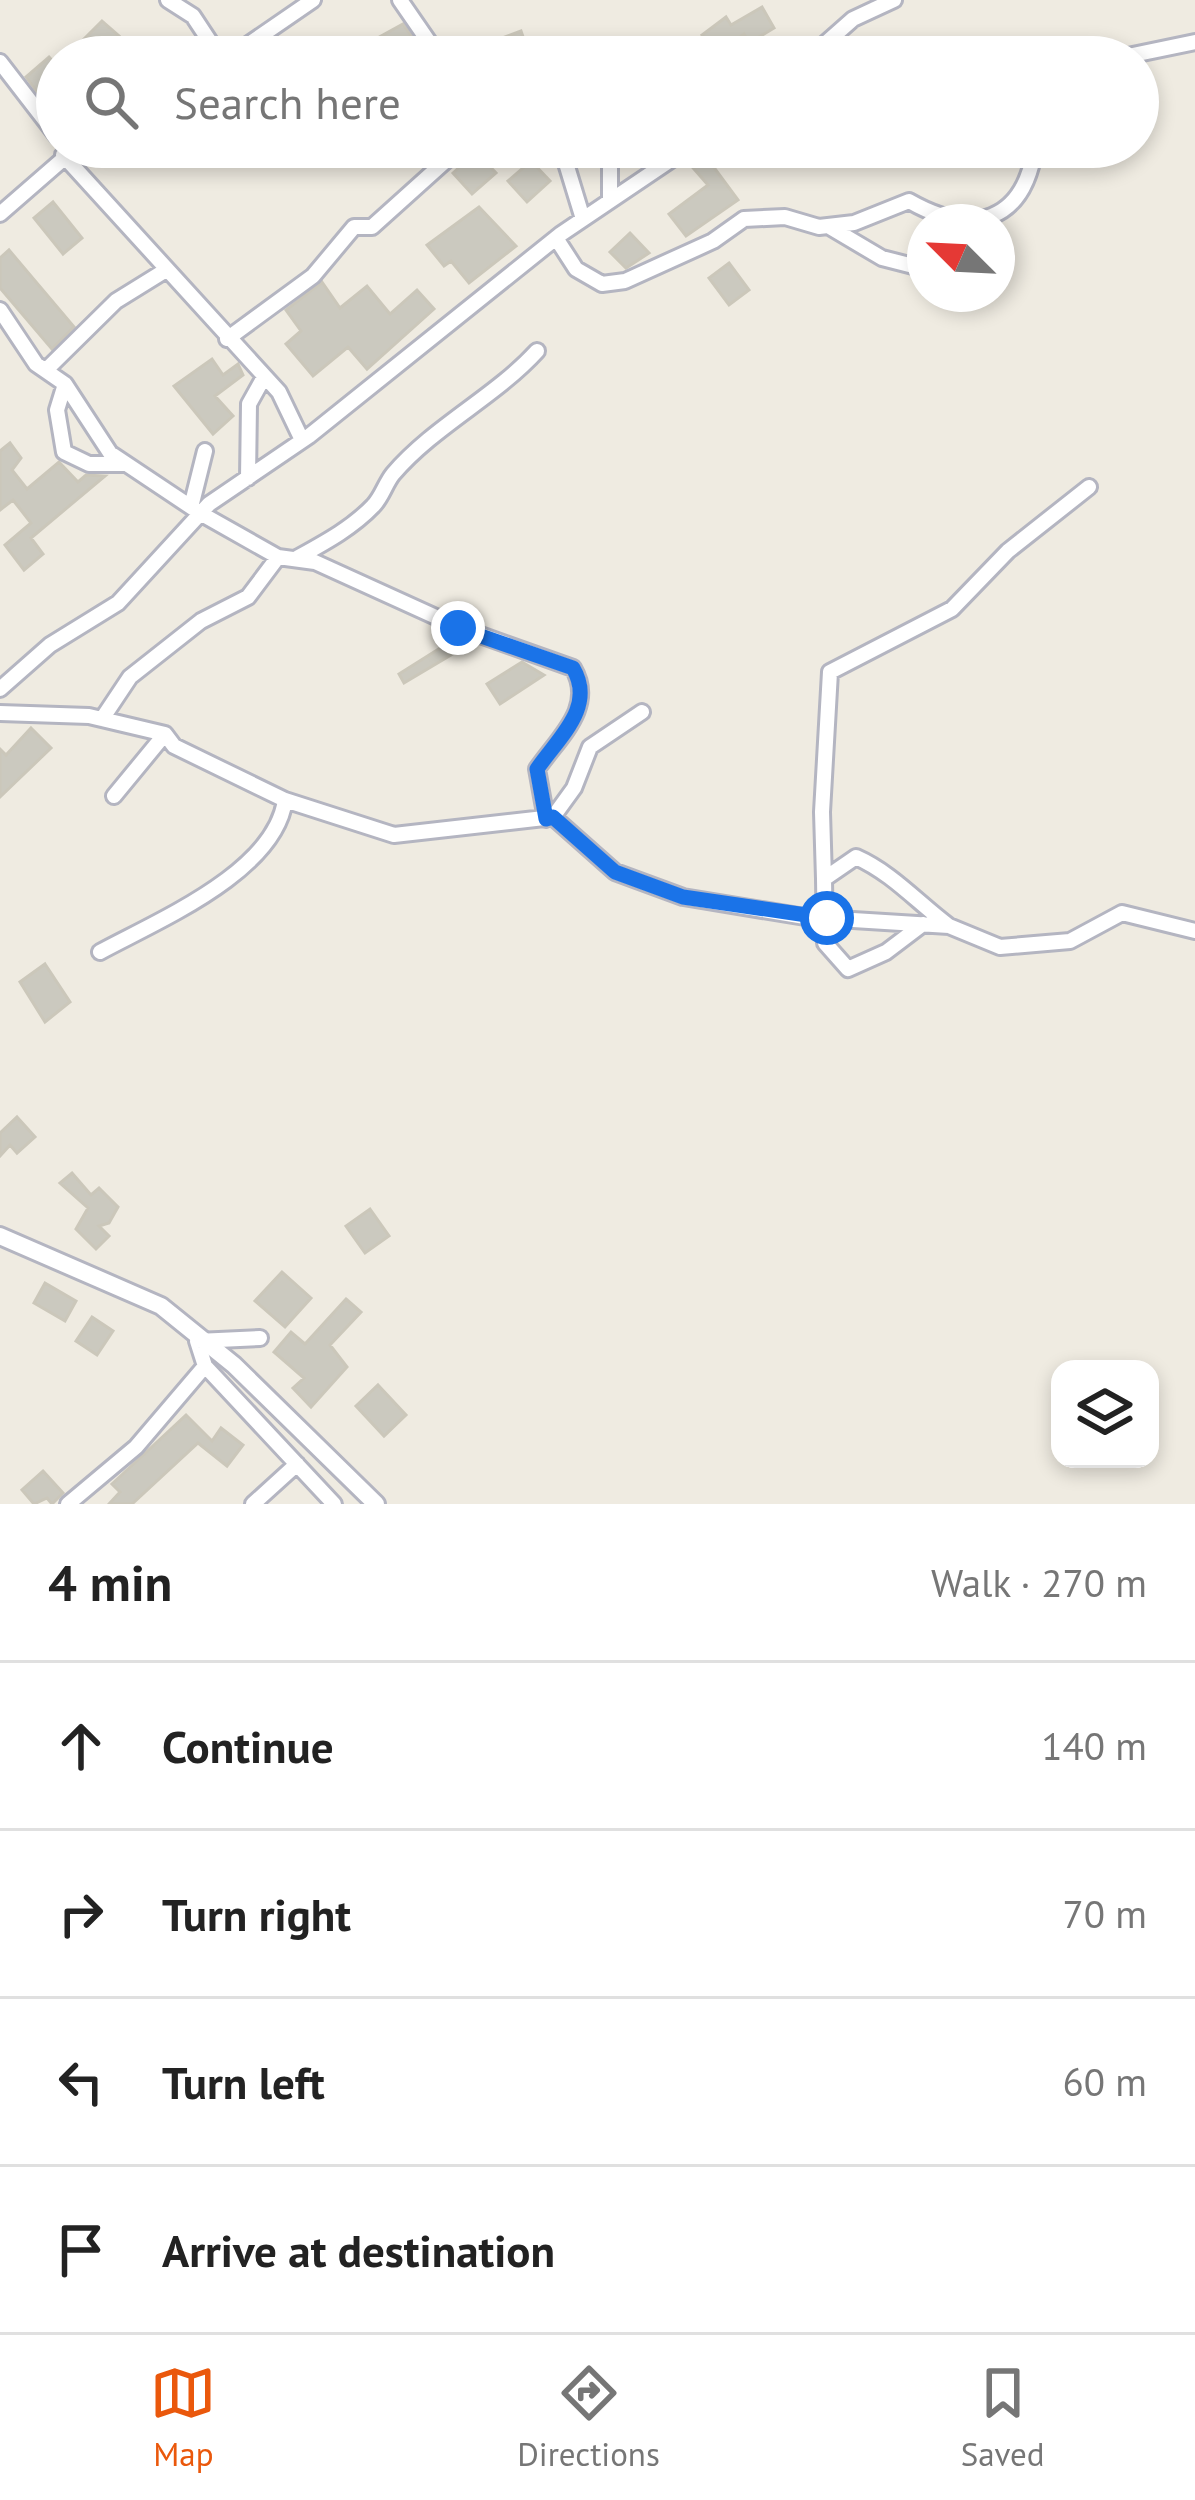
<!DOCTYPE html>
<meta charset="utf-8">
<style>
:root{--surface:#fff;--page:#f6f6f6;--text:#222;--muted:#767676;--line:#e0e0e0;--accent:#ea580c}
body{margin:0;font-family:"PT Sans",sans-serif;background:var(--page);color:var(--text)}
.controls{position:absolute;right:36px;bottom:36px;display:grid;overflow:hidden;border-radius:24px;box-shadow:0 6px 18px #0003}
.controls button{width:108px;height:108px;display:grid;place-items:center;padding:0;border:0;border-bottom:3px solid var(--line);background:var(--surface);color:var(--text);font:60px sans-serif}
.compass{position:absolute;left:907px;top:204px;width:108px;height:108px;border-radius:50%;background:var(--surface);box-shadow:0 6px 18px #0003;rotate:294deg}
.stop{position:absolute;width:36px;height:36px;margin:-27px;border:9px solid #1a73e8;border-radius:50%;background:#fff}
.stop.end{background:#1a73e8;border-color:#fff;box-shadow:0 3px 12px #0008}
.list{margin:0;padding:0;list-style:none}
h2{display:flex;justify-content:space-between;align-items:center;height:156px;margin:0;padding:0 48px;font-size:51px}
h2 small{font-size:39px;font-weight:400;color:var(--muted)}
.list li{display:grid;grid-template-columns:78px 1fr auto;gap:36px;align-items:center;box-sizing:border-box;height:168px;padding:0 48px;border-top:3px solid var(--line)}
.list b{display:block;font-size:45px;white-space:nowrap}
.list em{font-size:39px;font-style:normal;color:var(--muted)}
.icon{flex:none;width:66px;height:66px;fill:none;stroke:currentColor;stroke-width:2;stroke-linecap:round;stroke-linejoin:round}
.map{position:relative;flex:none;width:1195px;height:1504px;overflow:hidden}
.search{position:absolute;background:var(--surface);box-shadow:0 6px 18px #0003;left:36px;right:36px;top:36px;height:132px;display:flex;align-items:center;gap:30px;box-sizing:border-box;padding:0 42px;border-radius:66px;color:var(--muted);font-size:45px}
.sheet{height:828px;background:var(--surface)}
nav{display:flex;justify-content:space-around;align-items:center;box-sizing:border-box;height:168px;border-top:3px solid var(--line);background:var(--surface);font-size:33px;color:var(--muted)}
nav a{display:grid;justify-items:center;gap:6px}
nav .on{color:var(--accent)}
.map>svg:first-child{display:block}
.building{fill:#cbc9bf;stroke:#cbc7ba;stroke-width:3}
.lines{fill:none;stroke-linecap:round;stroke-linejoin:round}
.minor-casing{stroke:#b4b5c1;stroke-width:20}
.tertiary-casing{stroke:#b4b5c1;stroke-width:22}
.minor{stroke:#fff;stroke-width:14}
.tertiary{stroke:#fff;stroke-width:16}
.route{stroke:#1a73e8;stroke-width:15}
</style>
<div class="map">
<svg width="1195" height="1504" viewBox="0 0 1195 1504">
<rect width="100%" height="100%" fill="#efebe1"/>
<path class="building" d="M762 7 774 28 749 43 744 34 717 55 702 35 726 17 731 25Z
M102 21 119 36 102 57H66Z
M403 24 416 43 402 54 343 57Z
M521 31 530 57H490L486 44Z
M49 57 57 66V96L47 105 26 77Z
M701 150 738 200 686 236 669 214 708 185 688 162Z
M476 152 496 173 472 194 453 173Z
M531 161 550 181 527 202 508 181Z
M53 202 82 238 63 254 34 218Z
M479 207 516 246 469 283 451 261 444 266 427 245Z
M630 233 649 253 626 268 610 252Z
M9 250 74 327 52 349 0 288V258Z
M729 263 749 290 729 305 709 278Z
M322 282 340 308 367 286 390 314 417 290 434 309 367 369 348 347 313 376 286 344 301 331 286 310Z
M212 359 223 375 238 364 243 375 215 396 233 416 213 434 174 386Z
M10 443 21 458 12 470 27 489 59 462 78 482 86 475 105 476 31 538 43 554 24 570 5 545 31 523 13 500 0 510V451Z
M456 638 466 646 404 683 399 674Z
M522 662 544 675 500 704 487 684Z
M31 728 51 748 0 797V749L6 755Z
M45 964 70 1002 45 1022 20 982Z
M17 1117 35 1137 17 1153 10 1145 0 1156V1133Z
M72 1173 91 1195 99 1188 118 1207 109 1223 99 1226 109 1236 96 1249 76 1229 88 1208 60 1183Z
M370 1209 389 1236 365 1253 346 1226Z
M282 1272 311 1298 285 1327 255 1301Z
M45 1283 76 1301 65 1321 34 1303Z
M346 1299 361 1312 330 1345 347 1367 311 1407 293 1388 304 1378 274 1352 291 1332 305 1344Z
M92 1317 113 1331 97 1355 76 1341Z
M378 1385 406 1415 384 1436 356 1406Z
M186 1415 212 1441 221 1428 243 1445 227 1466 198 1443 132 1504H109L120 1492 112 1484Z
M43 1471 63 1493 52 1504 47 1498 34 1504 22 1490Z"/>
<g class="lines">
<g class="minor-casing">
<path id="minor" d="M168 0 193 16 220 57
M400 0 431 45 433 57
M230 57 313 0
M810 57 853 19 894 0
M1123 57 1195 42
M0 62 57 136
M546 147 565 160 583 219
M63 155 279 392 302 440
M610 201V148
M0 214 77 147
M828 226 882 258 925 269
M556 238 576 269 602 284 625 281 713 241 744 219 785 217 819 227 854 223 909 201C972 237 1024 223 1035 147
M0 310 36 364 65 384 110 453 200 513 278 557 315 562 458 627 573 668C596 707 559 737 537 769L546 819
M227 339 313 276 354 227H372L461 147
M46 370 116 301 166 270
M65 384 57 410 64 452 89 464H124
M248 478 249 404 264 377
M191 507 205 451
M295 559C322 544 351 529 373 506 382 497 385 484 393 474 434 426 495 397 537 351
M0 689 50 645 118 603 209 504 309 436 561 234 690 147
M0 713 89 716 165 734 174 746 285 800 394 835 553 817 615 872 683 897 805 917 949 926 1000 947 1070 941 1122 913 1195 931
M102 719 130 677 201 621 248 597 278 557
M114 796 165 734
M553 817 574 788 590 747 642 712
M824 879 822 812 830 672 952 609 1008 551 1089 487
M923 924 886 952 848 969 825 943 824 879 856 857C892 873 917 902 949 926
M100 952C159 920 275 872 285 800
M260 1338 197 1341 205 1366 334 1504
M68 1504 136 1447 205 1366
M253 1504 297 1464"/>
</g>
<g class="tertiary-casing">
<path id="tertiary" d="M0 1236 161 1306 234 1365 376 1504"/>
</g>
<use href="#minor" class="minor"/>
<use href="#tertiary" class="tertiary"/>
</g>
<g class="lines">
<path class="route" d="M458 628 573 668C596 707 559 737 537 769L546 819 553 817 615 872 683 897 827 918"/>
</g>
</svg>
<div class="controls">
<button><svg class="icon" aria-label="layers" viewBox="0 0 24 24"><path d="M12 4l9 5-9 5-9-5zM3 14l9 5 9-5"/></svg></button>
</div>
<svg class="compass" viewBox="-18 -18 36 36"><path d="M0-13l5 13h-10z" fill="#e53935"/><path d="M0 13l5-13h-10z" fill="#767676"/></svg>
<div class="stop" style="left:827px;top:918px"></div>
<div class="stop end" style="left:458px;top:628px"></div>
<div class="search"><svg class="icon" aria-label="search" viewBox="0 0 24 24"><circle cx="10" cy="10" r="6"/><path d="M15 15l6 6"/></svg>Search here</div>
</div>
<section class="sheet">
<h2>4 min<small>Walk · 270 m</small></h2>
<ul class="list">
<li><svg class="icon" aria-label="ahead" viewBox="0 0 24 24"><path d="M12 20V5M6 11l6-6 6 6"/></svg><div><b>Continue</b></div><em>140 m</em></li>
<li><svg class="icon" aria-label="right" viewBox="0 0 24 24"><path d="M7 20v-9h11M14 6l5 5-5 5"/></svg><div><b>Turn right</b></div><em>70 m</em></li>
<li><svg class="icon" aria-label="left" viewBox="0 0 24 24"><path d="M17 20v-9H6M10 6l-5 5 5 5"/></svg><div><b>Turn left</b></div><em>60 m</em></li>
<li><svg class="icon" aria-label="arrive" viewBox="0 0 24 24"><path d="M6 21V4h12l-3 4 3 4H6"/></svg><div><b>Arrive at destination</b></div></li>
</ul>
</section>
<nav>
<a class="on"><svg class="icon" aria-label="map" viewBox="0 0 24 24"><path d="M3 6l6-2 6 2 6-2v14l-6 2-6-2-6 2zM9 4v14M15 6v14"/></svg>Map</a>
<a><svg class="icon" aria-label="directions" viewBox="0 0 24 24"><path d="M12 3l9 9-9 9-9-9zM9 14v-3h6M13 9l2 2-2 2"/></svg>Directions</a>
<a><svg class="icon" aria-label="saved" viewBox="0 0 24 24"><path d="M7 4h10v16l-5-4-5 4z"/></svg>Saved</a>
</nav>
